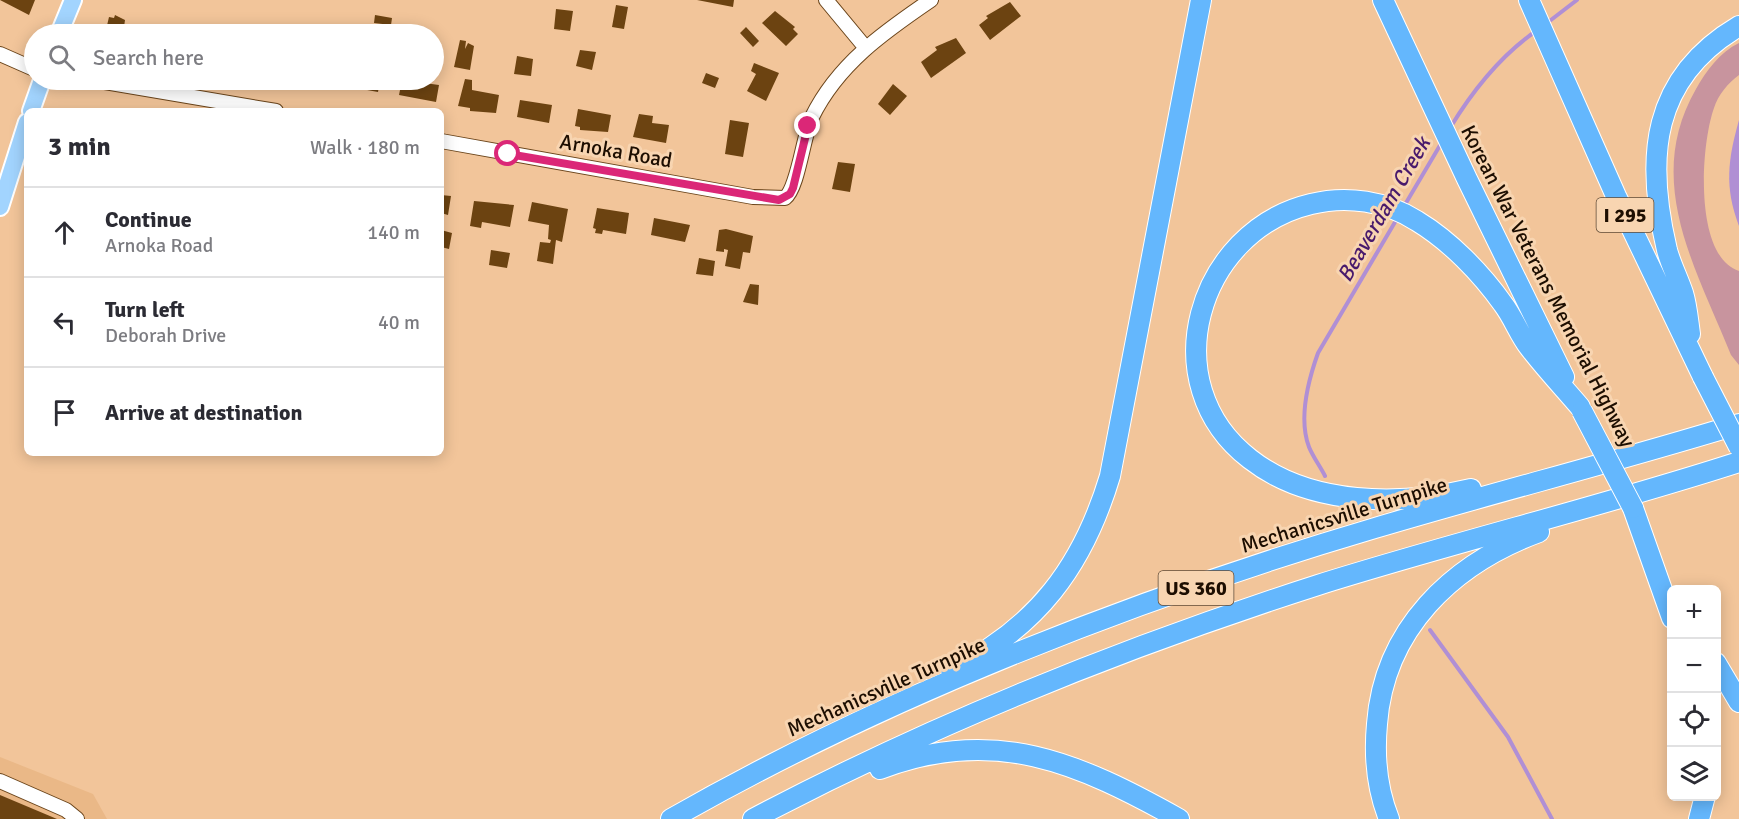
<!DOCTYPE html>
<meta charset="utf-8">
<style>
:root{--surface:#fff;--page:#f2f2f3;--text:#2b2b33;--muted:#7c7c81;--line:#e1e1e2}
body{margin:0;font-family:Signika,sans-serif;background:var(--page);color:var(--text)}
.controls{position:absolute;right:18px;bottom:18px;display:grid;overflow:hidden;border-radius:9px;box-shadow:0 3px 15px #0003}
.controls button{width:54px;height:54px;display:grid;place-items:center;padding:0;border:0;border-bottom:2px solid var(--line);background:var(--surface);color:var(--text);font:30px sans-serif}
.stop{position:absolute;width:18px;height:18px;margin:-14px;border:4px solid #db2777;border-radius:50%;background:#fff}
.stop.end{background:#db2777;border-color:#fff;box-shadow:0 2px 6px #0008}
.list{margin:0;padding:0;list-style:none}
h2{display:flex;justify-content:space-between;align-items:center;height:78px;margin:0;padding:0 24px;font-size:26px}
h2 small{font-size:20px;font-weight:400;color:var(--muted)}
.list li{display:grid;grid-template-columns:39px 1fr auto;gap:18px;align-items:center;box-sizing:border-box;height:90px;padding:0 24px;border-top:2px solid var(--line)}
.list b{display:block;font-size:22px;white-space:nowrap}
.list p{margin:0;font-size:20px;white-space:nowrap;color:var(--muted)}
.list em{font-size:20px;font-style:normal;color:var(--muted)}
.icon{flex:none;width:33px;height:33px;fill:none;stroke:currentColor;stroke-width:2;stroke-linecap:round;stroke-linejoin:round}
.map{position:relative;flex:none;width:1739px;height:819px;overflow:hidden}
.search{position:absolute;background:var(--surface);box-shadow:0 3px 15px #0003;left:24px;top:24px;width:420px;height:66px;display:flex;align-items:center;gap:15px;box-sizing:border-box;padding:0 21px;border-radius:33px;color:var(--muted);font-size:22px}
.panel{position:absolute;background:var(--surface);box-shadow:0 3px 15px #0003;left:24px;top:108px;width:420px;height:348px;border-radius:9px}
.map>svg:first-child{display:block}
.built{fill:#eab887}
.green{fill:#c8949e}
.water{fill:#b08fd4}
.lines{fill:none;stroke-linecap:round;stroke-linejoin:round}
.stream{stroke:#b08fd4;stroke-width:4}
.building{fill:#6c4311}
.minor-casing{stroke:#6b451b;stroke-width:16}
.major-casing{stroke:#fff;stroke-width:20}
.highway-casing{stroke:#fff;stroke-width:22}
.minor{stroke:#fff;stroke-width:14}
.major{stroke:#a2d4fe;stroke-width:16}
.highway{stroke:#64b7fd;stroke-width:20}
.highway-bridge-casing{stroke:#fff;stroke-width:22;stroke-linecap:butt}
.highway-bridge{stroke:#64b7fd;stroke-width:20}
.route{stroke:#db2777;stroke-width:8}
.labels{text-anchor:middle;stroke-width:6;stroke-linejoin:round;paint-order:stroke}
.shield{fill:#f8d5b1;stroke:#5f4a36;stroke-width:1.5}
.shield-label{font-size:20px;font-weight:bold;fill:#1d0e01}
.street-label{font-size:21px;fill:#1d0e01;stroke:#f8d5b1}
.water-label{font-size:22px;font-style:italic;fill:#481a6c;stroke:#f8d5b1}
</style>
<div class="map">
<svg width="1739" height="819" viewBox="0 0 1739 819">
<rect width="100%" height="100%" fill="#f2c59a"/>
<path class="built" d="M0 757 93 794 107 819H0Z"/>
<path class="green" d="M1739 43V75C1728 83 1718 95 1714 108 1701 144 1693 256 1739 271V365L1731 355C1696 268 1643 181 1696 89 1706 71 1720 52 1739 43Z"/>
<path class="water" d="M1739 120V226C1724 187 1728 159 1739 120Z"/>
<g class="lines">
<path class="stream" d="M1547 23 1577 0
M1450 128C1473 90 1500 56 1536 31
M1403 208 1442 142
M1325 476C1320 466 1313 457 1309 447 1298 418 1308 381 1318 353L1398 217
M1430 630 1508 737 1552 819"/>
</g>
<path class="building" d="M0 0H35L29 15Z
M697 0H734L733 7Z
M1010 2 1021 16 990 40 979 25 988 18 986 16Z
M616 5 628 7 624 29 612 27Z
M556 9 573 11 570 31 554 29Z
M775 11 795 27 793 29 798 34 786 46 762 23Z
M115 15 125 20 124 27 139 30 138 34H105L109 17 114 18Z
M375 15 392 18 391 25 374 23Z
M746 27 759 41 753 47 740 33Z
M956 38 966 53 931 78 921 62 937 50 935 47Z
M460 40 466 41 465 49 468 43 474 46 470 70 454 67Z
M580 50 596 52 592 70 576 66Z
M517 56 533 59 531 76 514 74Z
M754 63 779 73 766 101 747 91 756 74 751 71Z
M706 73 719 78 715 88 702 83Z
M465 79 472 80V90L499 95 496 113 470 111V108L458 106Z
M341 80H380L378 92 340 85Z
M402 80 439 85 436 102 399 95Z
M893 84 907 96 890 115 878 104Z
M520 100 552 105 549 123 517 117Z
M578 109 611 115 608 132 580 130V127L575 126Z
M639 114 653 116 652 123 669 125 666 143 633 137Z
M730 120 749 123 743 157 725 154Z
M838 162 855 164 850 192 832 189Z
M441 195 451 196 448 215 441 213Z
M474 201 514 205 510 227 482 222 481 228 470 226Z
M532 202 568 209 562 242 556 240 553 264 537 261 540 242 550 243 551 240 548 239 549 225 528 221Z
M597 208 629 213 626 234 603 230 602 234 595 233 596 229 593 228Z
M654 218 690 225 685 242 651 235Z
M726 229 753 236 750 253 743 252 740 269 725 266 728 250 724 249V252L716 251 719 230Z
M441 230 452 233 449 249 441 247Z
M491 250 510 253 507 268 489 265Z
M699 258 715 261 713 276 696 274Z
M750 284 759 285 758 305 743 302Z
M0 795 57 819H0Z"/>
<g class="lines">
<g class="minor-casing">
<path id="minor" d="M826 0 865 47
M0 54 34 69
M93 80 276 111
M441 141 753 197 785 198C798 188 803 137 812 117 838 64 884 32 931 0
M0 781 66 810 77 819"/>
</g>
<g class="major-casing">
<path id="major" d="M59 34 73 0
M31 111 42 80
M0 207 27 122"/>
</g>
<g class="highway-casing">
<path id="highway" d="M1383 0 1467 179 1564 377
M1529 0 1616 196 1703 377
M1690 334C1688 320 1687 306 1683 293 1678 278 1671 265 1667 250 1645 158 1651 78 1739 26
M1471 489C1400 506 1310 506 1250 459 1152 384 1197 231 1311 204 1347 195 1386 201 1417 221 1450 241 1481 273 1503 304 1513 317 1519 334 1529 347 1545 368 1563 387 1580 407
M1633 508 1672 618
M1716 663 1739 702
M951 670C1037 628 1083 566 1110 476L1201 0
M880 769C994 725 1079 763 1179 819
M671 819C886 696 1138 598 1375 528 1496 492 1618 461 1739 424
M753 819C933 724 1125 647 1318 585 1458 541 1600 507 1739 462
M1389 819C1377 789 1374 756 1377 724 1384 629 1452 564 1539 532
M1699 819 1705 796"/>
</g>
<use href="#minor" class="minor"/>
<use href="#major" class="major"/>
<use href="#highway" class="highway"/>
<g class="highway-bridge-casing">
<path id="highway-bridge" d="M1703 377 1739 447
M1582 411 1633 508"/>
</g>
<use href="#highway-bridge" class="highway-bridge"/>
</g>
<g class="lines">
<path class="route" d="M508 154 779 200 790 194 793 188 808 126"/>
</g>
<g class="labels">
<g class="shield">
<rect x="1596.5" y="198" width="57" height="34" rx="4.5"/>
<rect x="1158.5" y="571" width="75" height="34" rx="4.5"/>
</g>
<g class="shield-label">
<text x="1625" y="222">I 295</text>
<text x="1196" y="595">US 360</text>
</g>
<g class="street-label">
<text transform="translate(616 151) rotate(10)" y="7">Arnoka Road</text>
<text transform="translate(1548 286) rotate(63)" y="7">Korean War Veterans Memorial Highway</text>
<text transform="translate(1344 515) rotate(-17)" y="7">Mechanicsville Turnpike</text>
<text transform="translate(886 687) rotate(-24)" y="7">Mechanicsville Turnpike</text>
</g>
<g class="water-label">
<text transform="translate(1383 209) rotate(-60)" y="8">Beaverdam Creek</text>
</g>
</g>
</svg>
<div class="controls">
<button>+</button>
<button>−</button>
<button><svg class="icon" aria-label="locate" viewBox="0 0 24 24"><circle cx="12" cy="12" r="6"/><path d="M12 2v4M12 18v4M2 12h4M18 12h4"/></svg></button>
<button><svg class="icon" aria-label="layers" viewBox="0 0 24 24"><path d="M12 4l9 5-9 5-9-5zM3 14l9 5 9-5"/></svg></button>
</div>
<div class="stop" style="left:508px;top:154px"></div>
<div class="stop end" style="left:808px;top:126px"></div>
<div class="search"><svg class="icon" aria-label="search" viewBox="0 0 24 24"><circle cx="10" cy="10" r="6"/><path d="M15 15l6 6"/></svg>Search here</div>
<section class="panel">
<h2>3 min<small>Walk · 180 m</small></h2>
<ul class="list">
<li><svg class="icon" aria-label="ahead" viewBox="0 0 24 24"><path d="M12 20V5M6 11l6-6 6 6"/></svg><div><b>Continue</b><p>Arnoka Road</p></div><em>140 m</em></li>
<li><svg class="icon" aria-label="left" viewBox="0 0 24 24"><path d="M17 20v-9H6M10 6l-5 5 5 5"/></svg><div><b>Turn left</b><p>Deborah Drive</p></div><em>40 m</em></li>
<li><svg class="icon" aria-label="arrive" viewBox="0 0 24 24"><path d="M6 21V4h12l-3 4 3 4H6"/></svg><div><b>Arrive at destination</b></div></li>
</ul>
</section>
</div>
